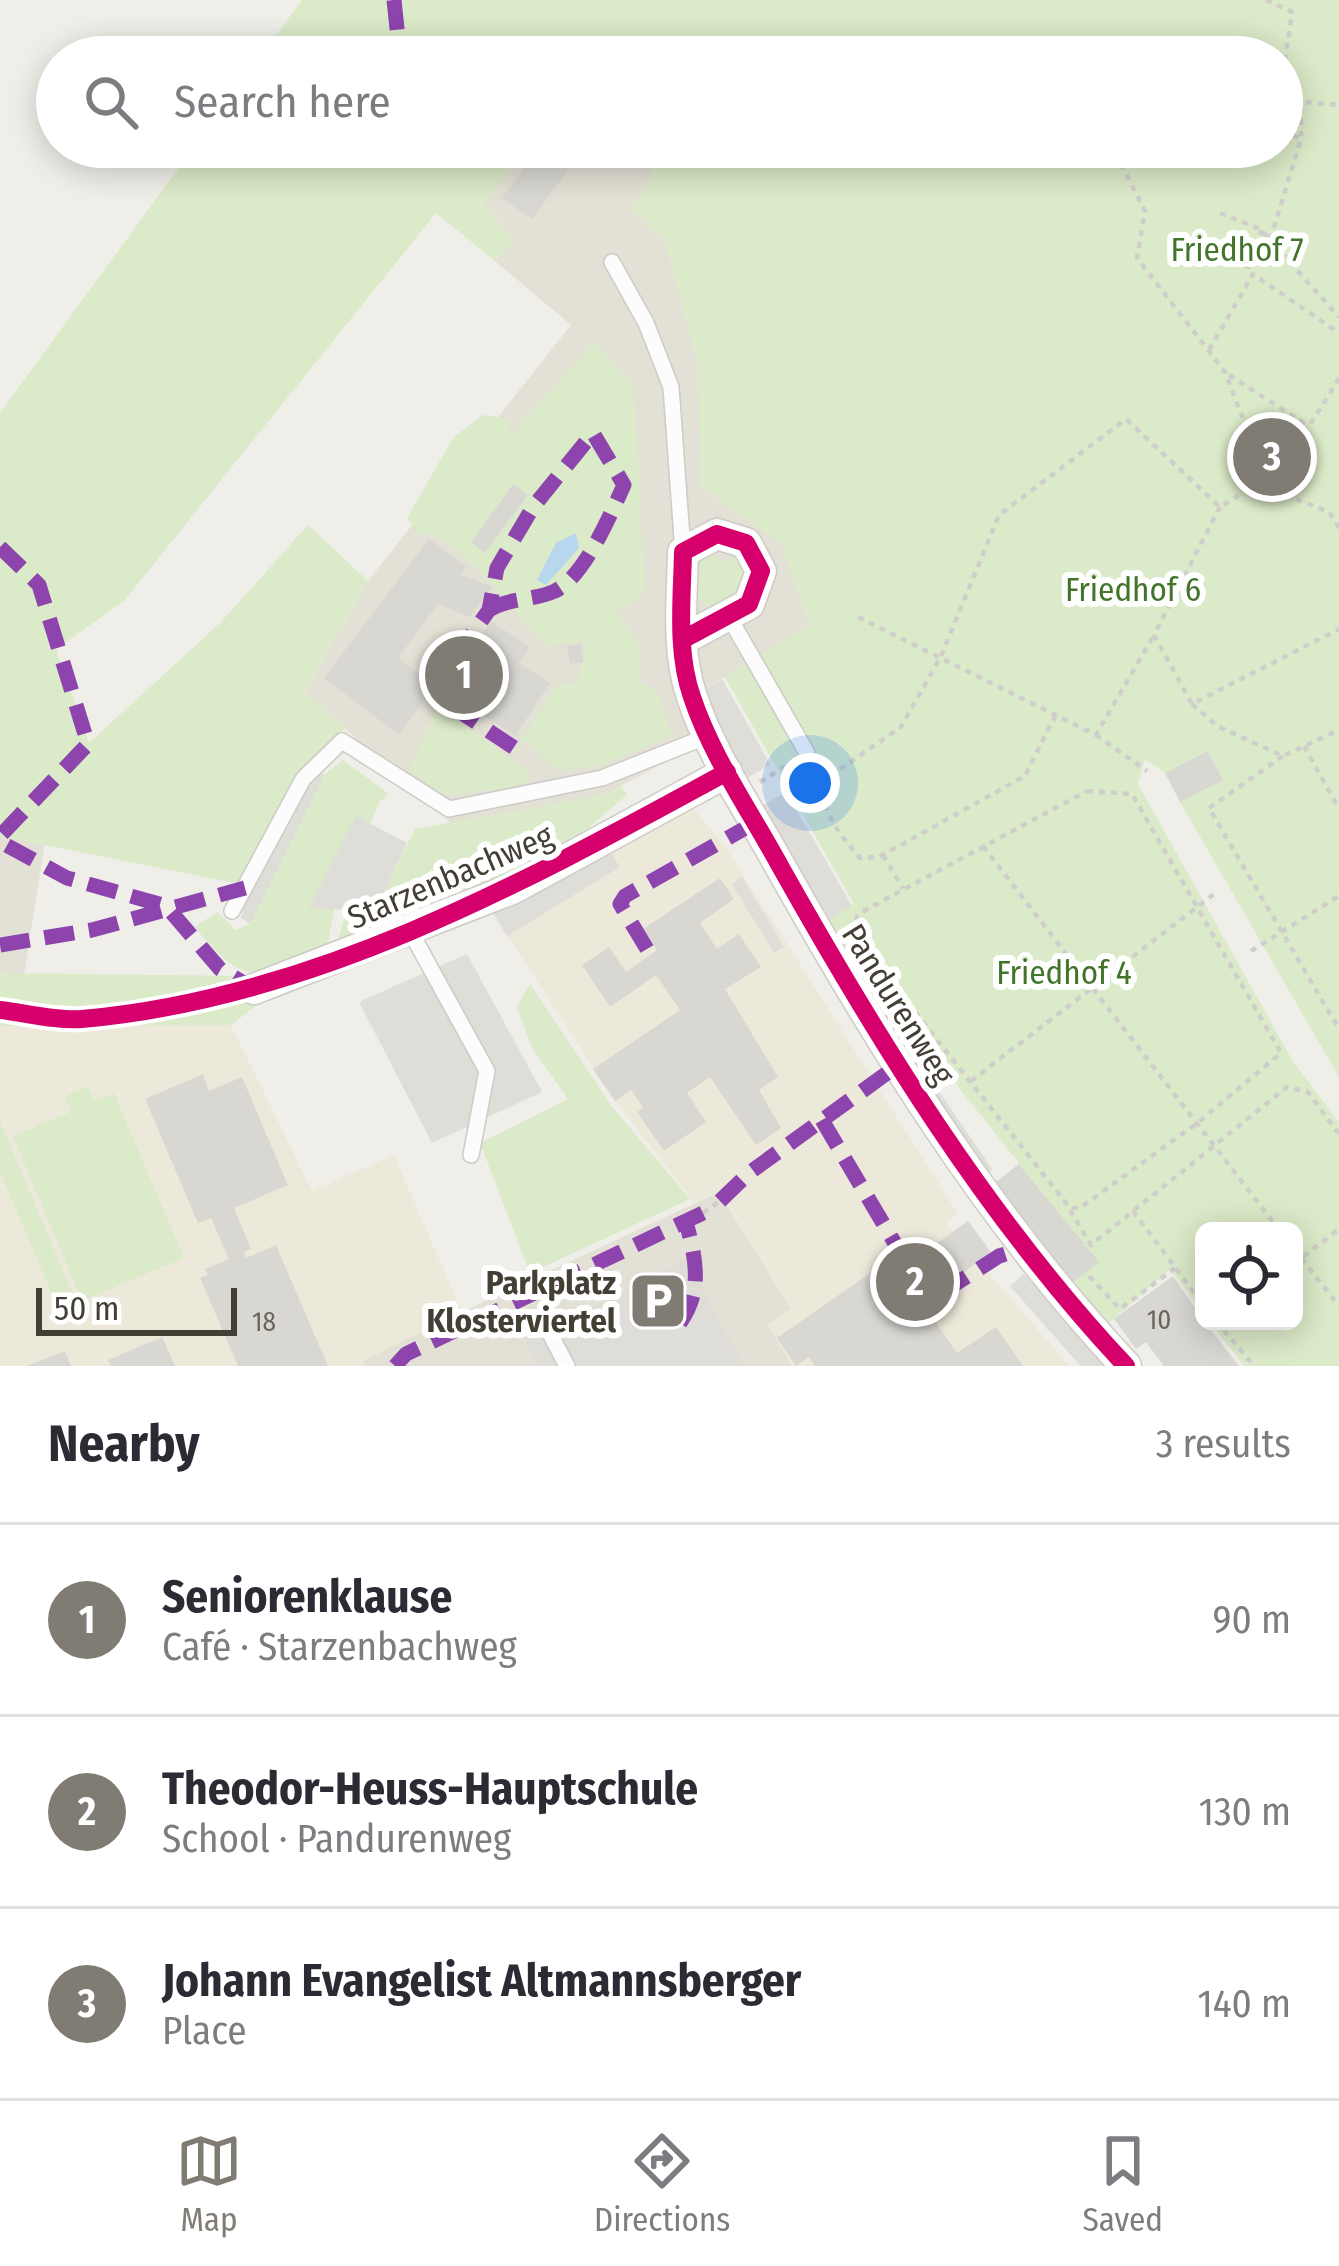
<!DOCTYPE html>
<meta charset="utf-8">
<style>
:root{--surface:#fff;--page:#f7f7f7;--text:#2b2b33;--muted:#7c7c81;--line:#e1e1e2;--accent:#807c74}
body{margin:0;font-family:"Fira Sans Condensed",sans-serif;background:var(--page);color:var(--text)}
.controls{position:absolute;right:36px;bottom:36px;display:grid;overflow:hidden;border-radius:18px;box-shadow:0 6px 30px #0003}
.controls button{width:108px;height:108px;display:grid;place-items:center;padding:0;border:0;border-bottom:3px solid var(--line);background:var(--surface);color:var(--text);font:60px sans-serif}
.scale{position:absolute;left:36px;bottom:30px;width:201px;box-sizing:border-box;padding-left:12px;border:6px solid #443f35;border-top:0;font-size:33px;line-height:42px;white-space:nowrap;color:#443f35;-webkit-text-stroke:9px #fff;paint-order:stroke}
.you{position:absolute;left:810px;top:783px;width:42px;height:42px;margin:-30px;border:9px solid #fff;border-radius:50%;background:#1a73e8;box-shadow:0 0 0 18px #1a73e833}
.badge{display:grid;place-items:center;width:78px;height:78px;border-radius:50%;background:var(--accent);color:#fff;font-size:39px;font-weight:700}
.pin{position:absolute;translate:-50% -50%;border:6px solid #fff;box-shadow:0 3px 12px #0006}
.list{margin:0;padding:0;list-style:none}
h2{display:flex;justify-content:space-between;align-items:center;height:156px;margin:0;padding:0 48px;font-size:51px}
h2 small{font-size:39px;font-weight:400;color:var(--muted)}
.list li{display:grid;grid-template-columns:78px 1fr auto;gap:36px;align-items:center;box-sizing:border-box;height:192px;padding:0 48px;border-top:3px solid var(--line)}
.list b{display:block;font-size:45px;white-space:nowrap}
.list p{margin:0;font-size:39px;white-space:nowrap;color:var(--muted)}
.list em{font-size:39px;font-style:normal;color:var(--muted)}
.icon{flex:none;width:66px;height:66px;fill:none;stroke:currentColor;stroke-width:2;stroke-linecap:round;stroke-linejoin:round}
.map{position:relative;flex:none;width:1339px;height:1366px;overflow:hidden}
.search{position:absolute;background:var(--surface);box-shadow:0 6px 30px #0003;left:36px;right:36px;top:36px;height:132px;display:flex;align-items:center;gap:30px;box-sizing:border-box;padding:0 42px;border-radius:66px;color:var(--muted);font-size:45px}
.sheet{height:732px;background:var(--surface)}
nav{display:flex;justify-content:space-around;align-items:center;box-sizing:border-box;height:168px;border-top:3px solid var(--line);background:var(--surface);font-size:33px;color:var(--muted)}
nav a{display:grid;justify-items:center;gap:6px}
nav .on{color:var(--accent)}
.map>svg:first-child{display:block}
.residential{fill:#e3e0d5}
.education{fill:#ede9da}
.green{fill:#dbeac8}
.parking{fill:#deddd8}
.water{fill:#b8d6ed}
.building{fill:#d9d7d1}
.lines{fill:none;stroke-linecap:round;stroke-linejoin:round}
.lane-casing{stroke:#cdcbc6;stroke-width:18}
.street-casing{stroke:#cdcbc6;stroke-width:33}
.path{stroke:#d0ceca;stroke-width:4.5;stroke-dasharray:6 6;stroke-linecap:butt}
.lane{stroke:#fdfcfc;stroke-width:15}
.street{stroke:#fdfcfc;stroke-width:30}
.quiet{stroke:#8e44ad;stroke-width:15;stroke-dasharray:30 15;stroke-linecap:butt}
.cycleway-casing{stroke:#fff;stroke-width:26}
.cycleway{stroke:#d6006c;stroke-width:18}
.labels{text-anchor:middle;stroke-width:12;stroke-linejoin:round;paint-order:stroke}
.number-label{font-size:27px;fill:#6a665d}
.park-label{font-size:33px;fill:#427529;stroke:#fff}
.street-label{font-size:33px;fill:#443f35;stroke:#fff}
.poi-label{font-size:33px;font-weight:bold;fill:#443f35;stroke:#fff;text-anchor:end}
</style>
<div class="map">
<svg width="1339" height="1366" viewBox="0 0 1339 1366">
<rect width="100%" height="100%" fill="#efeee8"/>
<path class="residential" d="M527 147H669L631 208 665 240 698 364 702 488 781 543 810 625 695 695 717 734 604 795 453 825 304 692 368 581 571 325 495 261 514 240 483 204Z
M0 836 45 842 24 975 0 973Z
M719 1192 791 1309 768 1325 792 1366H364L362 1361 462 1312Z"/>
<path class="education" d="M692 807 727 849 958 1214 946 1223 1069 1366H792L768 1325 791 1309 720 1192 694 1202 615 1101 493 913Z
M231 1025 312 1191 394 1155 462 1312 363 1361 364 1366H0V1026Z"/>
<path class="green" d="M302 0H1339V1077L1180 802 1223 780 1209 752 1165 773 1145 759 1138 784 1292 1060 1339 1122V1366H1244L1209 1321H1294V1231H1204V1314L1170 1269 1109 1323 1072 1283 1098 1262 826 921 854 904 725 677 810 624 781 543 702 488 698 364 665 240 631 208 669 147H1282V57H629L608 42 596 57H260Z
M194 147H527L483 204 514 241 495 261 436 213 124 601 56 649 89 743 220 623 308 525 368 581 304 691 345 728 290 787 240 884 0 836V413Z
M594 342 634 387 645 593 615 613 638 641 640 683 657 691 672 736 605 764 559 771 522 739 556 686 577 683 587 641 546 646 475 566 433 532 421 537 407 518 453 438 483 415 509 419 510 436Z
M712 551 721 563 739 554 750 566 746 591 721 606H705L696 595V561Z
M438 707 532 774 526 785 445 796 409 770Z
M343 760 389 794 379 802 370 824 357 817 310 908 334 909 328 943C259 977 247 992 195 927L217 912 236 930 250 924 325 774Z
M621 786 627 795 587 829 503 876 337 944 347 909 375 910 415 829 604 795Z
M0 973 240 976 268 996 231 1025 0 1026Z
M530 984 613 1108 690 1199 530 1273 480 1143 568 1099 532 1048 517 1007Z
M88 1087 95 1101 114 1093 184 1258 82 1301 13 1136 71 1112 65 1096Z
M0 1122 74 1296 56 1304 0 1172Z"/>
<path class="parking" d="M722 679 770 764 744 780 695 695Z
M312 774H325L250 924 241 918 249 892Z
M786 792 852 906 826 921 760 807Z
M356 816 407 843 375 911 309 908Z
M605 844 620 867 507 936 493 913Z
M742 877 784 947 774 953 732 884Z
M467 954 542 1092 432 1143 359 1002Z
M915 1056 992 1169 987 1176 907 1057Z
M686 1259 744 1366H537L526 1342Z
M1024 1274 1110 1366H1081L1069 1353 1010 1286Z"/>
<path class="water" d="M576 533 579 548 546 585 537 580 556 543Z"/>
<path class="building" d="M539 147H602V154L593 167 578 156 532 219 502 198Z
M513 484 528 495 485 553 471 542Z
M429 539 466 567 461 575 492 587 470 617 438 604 398 658 435 686 399 735 324 678Z
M491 621 530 647 519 663 550 683 515 736 445 690Z
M581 644 583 662 570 664 567 646Z
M1208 751 1223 780 1180 802 1165 773Z
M720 878 734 899 700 923 717 949 739 934 761 967 725 989 778 1077 759 1090 781 1128 756 1145 710 1077 687 1093 706 1122 664 1151 637 1112 643 1108 631 1090 615 1101 593 1069 680 1010 656 975 610 1007 582 965 609 947 626 972 657 950 643 929Z
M203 1074 209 1091 242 1077 288 1185 234 1208 251 1249 244 1252 246 1258 276 1245 328 1366H238L200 1278 208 1275 205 1269 229 1259 211 1218 198 1223 145 1099Z
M1019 1164 1099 1262 1072 1283 996 1182Z
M968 1221 991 1252 932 1296 908 1264Z
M892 1258 957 1353 996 1327 1023 1366H815L809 1357 796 1366 777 1338Z
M1173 1276 1204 1321 1239 1366H1164L1146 1342 1136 1349 1114 1319Z
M162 1337 175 1366H111L108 1360Z
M65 1351 71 1366H27Z"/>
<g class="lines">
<g class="lane-casing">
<path id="lane" d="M612 262 646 323 671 387 683 552
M729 617 807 753
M232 911 303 779 342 741 449 809 602 778 708 736
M409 929 487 1071 471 1155
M547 1328 567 1366"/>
</g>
<g class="street-casing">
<path id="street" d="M682 640 749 604 761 571 746 543 717 534 683 552C682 600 676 651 692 697 712 757 750 811 780 866 879 1042 988 1219 1126 1366
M254 989 512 889 727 772"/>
</g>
<path class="path" d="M1266 0 1292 12 1282 82 1301 102V136
M1282 100 1339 105
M1282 130 1301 139 1270 240 1339 317
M1140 147 1122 166 1145 211 1137 258 1225 372 1266 479 1281 493 1329 512 1339 528
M1220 213 1262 230 1270 240
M1236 253 1249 270
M1248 269 1262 230
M1209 350 1253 274 1339 333
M1229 375 1310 427
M1220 507 1154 635 1192 704 1339 629
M858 617 1096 735 1154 635
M1192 704 1217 726 1283 756 1339 730
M1096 735 1147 771
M1304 746 1339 809
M1283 756 1209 808 1339 1029
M815 768 823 781 901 727 941 656 999 515 1126 419 1220 507C1278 472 1305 436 1339 378
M823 781C822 814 839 834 860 858L879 857 1025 776 1055 716
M760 782 791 763
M1087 791 1132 794 1281 1053 1196 1124 1080 1208H1070L852 932 858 914Z
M983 846 1280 1231
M883 855 903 889
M1251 951 1339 896
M971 1081 1218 891
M1070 1210 1091 1245 1287 1087 1308 1092 1339 1134
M1133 1211 1204 1306
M703 1213 720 1201
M1294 1249 1339 1306
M1294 1264 1339 1229
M1089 1276 1120 1309 1175 1268
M1216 1321 1254 1366"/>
<use href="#lane" class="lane"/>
<use href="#street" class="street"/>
<path class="quiet" d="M394 0 400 57
M410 147 411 152
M0 547 39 585 88 744 0 836 6 845 67 878 166 906 220 969 254 989
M489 610C510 597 533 601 555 591 585 576 610 515 624 485L593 433 533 507 497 568 489 610 444 673 438 697 519 751
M0 945 92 930 245 888
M647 949 620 904 625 896 756 822
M822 1120 929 1301 999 1256 1021 1249
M720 1201 749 1173 901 1063
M680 1323C703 1290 696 1259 686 1222
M395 1366 406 1354 703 1213"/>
<g class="cycleway-casing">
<path id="cycleway" d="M682 640 749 604 761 571 746 543 717 534 683 552C682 600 676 651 692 697 712 757 750 811 780 866 879 1042 988 1219 1126 1366
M0 1010C26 1013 56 1021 82 1019 314 999 527 881 727 772"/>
</g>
<use href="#cycleway" class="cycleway"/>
</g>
<defs>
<g id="parking-square" transform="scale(3)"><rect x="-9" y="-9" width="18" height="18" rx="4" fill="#807c74" stroke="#fff"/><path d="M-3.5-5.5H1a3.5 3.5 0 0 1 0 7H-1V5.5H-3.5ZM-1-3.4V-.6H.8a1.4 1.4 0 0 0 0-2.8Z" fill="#fff"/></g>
</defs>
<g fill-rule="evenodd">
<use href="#parking-square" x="658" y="1301"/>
</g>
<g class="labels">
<g class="number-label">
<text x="1159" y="1329">10</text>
<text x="264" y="1331">18</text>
</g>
<g class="park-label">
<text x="1237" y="261">Friedhof 7</text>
<text x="1133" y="601">Friedhof 6</text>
<text x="1064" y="984">Friedhof 4</text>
</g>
<g class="street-label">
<text transform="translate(450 876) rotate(-23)" y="12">Starzenbachweg</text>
<text transform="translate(899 1004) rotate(58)" y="12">Pandurenweg</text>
</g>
<g class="poi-label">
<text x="616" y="1294">Parkplatz<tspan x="616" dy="38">Klosterviertel</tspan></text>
</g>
</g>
</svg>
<div class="controls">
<button><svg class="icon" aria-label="locate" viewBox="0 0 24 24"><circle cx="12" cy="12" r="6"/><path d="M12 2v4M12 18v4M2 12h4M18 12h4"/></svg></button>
</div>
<div class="scale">50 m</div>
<div class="you"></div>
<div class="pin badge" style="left:464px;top:675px">1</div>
<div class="pin badge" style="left:915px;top:1282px">2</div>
<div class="pin badge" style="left:1272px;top:457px">3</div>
<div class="search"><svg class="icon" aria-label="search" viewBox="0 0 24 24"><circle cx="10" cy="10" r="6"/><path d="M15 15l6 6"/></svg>Search here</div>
</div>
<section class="sheet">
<h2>Nearby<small>3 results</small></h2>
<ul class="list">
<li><span class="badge">1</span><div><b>Seniorenklause</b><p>Café · Starzenbachweg</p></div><em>90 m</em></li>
<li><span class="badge">2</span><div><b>Theodor-Heuss-Hauptschule</b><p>School · Pandurenweg</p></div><em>130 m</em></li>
<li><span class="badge">3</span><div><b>Johann Evangelist Altmannsberger</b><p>Place</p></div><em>140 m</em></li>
</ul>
</section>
<nav>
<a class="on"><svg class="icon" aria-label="map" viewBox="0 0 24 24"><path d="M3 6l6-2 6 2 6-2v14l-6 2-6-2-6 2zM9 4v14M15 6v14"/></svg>Map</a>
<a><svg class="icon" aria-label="directions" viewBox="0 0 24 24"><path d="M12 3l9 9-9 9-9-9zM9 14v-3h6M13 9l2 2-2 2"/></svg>Directions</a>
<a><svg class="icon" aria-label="saved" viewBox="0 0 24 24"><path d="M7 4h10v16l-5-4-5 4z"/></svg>Saved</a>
</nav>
